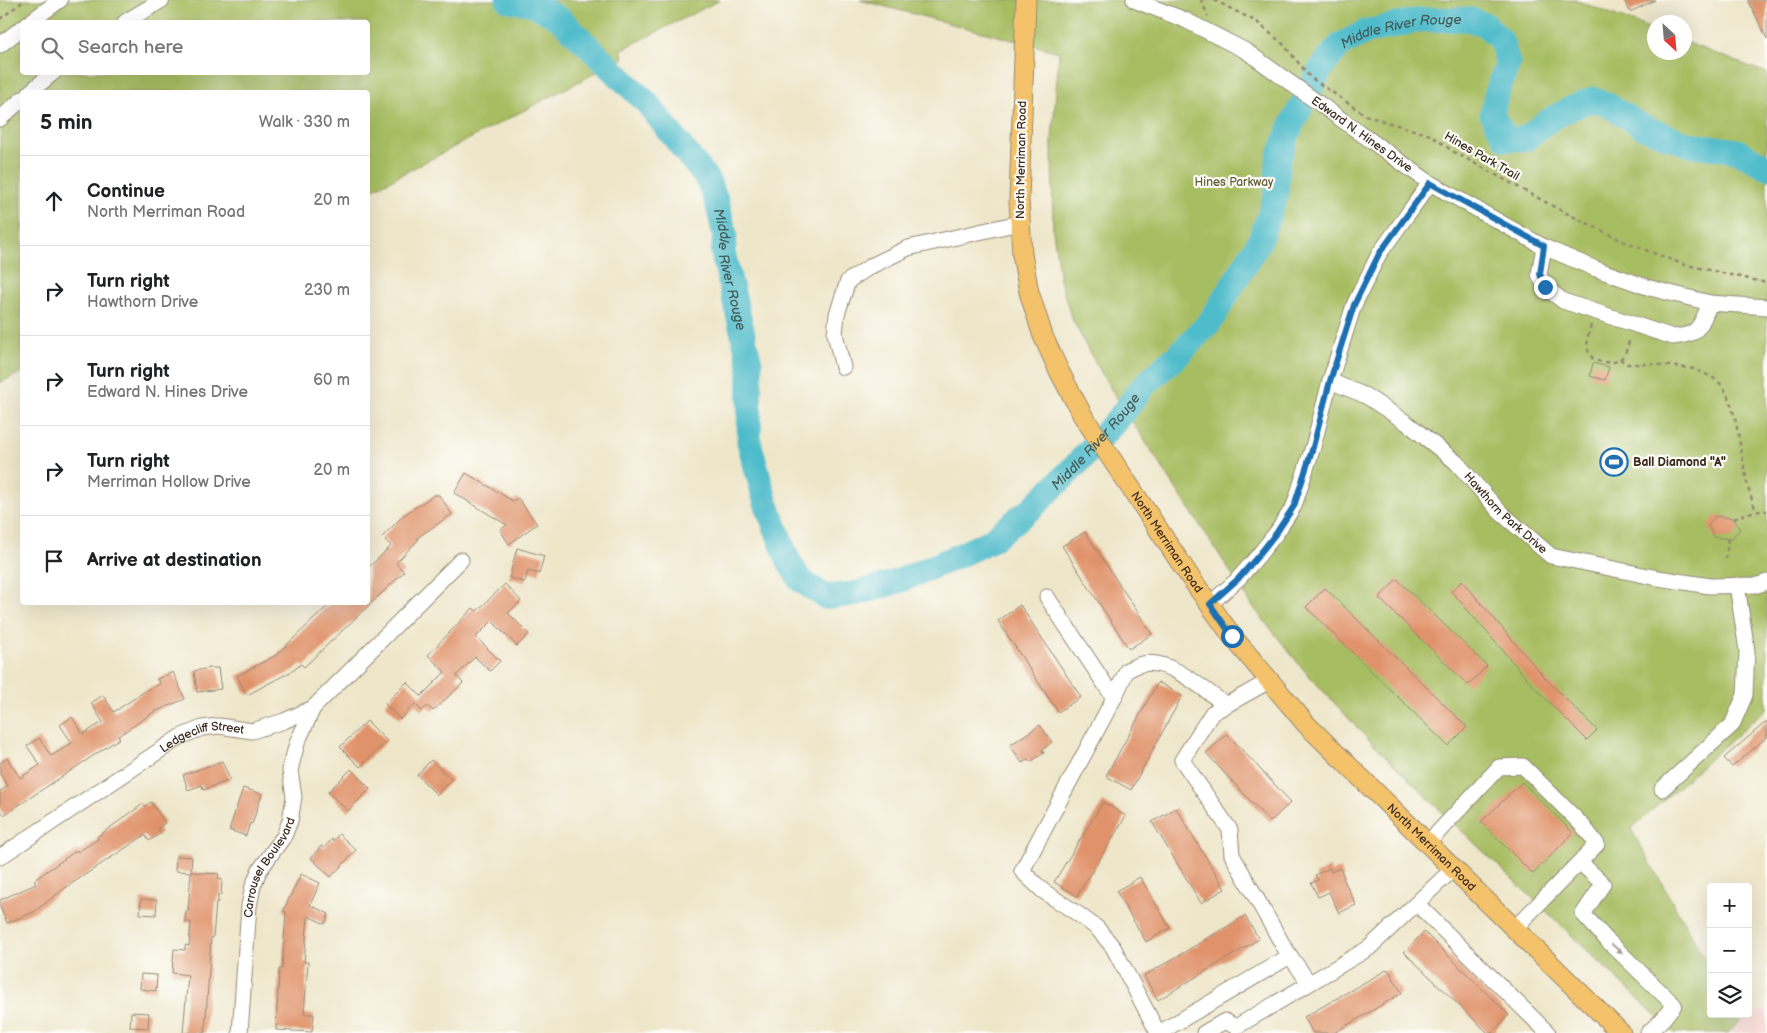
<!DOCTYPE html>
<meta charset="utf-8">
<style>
:root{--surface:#fff;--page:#f2f2f2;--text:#202124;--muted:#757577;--line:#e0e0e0}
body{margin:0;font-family:"Balsamiq Sans",sans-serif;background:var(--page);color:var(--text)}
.controls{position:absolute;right:15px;bottom:15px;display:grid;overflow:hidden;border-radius:5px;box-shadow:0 5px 20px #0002}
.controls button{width:45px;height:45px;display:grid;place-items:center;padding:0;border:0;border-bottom:1px solid var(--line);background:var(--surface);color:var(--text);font:25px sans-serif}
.compass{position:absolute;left:1647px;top:15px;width:45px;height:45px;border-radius:50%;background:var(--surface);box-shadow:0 5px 20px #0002;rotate:154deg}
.stop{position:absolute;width:15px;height:15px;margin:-11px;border:4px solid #1f6fb2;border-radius:50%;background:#fff}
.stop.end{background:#1f6fb2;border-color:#fff;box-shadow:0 1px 5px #0008}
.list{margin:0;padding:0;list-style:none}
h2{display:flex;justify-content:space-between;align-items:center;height:65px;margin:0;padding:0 20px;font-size:21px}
h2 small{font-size:16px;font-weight:400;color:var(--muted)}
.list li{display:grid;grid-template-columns:32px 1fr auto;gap:15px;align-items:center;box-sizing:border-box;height:90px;padding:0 20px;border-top:1px solid var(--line)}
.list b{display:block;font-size:19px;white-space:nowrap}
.list p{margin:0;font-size:16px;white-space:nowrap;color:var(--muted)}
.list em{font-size:16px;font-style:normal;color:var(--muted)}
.icon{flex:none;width:28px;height:28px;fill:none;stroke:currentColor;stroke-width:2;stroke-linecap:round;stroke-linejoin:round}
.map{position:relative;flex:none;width:1767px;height:1033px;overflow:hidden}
.search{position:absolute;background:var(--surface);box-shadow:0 5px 20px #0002;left:20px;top:20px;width:350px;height:55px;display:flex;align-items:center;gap:12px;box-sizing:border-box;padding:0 18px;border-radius:5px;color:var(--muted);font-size:19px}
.panel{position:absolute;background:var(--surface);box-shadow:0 5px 20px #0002;left:20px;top:90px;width:350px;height:515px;border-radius:5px}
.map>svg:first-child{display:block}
.built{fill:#f7d0cc}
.green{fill:#a7bd62;stroke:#717440;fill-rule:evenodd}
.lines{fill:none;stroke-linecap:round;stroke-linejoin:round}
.river{stroke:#50bccb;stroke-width:25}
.building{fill:#e0936b}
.minor-casing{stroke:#948874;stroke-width:17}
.major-casing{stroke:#948874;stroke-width:21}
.path{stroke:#948874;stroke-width:2.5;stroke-dasharray:4 4;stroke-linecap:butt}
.minor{stroke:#fff;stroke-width:15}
.major{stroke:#f4c26a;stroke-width:19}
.oneway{fill:#a79f9a}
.route{stroke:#1f6fb2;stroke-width:6}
.labels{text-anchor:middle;stroke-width:4.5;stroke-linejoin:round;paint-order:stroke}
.street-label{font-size:12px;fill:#3b2a1e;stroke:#fdfcf7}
.park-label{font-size:12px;fill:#615d36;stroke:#fdfcf7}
.poi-label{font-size:12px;font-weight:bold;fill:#3b2a1e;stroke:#fdfcf7;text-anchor:start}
.water-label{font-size:14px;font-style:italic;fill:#425d5b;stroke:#fdfcf7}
</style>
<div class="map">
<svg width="1767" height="1033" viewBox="0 0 1767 1033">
<rect width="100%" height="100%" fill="#fdfcf7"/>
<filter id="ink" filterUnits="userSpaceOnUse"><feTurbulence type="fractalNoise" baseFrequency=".02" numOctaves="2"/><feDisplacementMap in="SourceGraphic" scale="10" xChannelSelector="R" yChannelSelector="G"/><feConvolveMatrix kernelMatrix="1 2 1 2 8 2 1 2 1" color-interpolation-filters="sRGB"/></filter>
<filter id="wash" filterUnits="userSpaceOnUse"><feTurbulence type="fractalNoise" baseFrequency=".0096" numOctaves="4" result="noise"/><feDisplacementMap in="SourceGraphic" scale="20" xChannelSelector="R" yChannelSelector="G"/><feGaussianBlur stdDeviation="1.12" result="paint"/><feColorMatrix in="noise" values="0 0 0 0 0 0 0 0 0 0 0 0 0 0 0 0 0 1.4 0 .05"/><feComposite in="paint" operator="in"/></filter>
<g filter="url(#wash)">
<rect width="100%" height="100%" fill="#eee6c9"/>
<path class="built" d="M1767 1009V1033H1728L1740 1021Z"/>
<path class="green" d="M0 0H720L621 50 624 58 368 192V92H22V372L0 383ZM22 22H368V72H22Z
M860 0H1575L1654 30V52H1684L1685 42 1767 73V708L1631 829 1711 970V1014H1736L1740 1021 1728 1033H1674L1444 814 1365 736 1302 668 1254 608 1111 389 1088 350 1071 317 1060 280 1053 231 1052 140 1059 52Z"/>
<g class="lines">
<path class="river" id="s1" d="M508 0 533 4 561 20 647 103 707 179 717 202 725 235 723 253 750 363 749 442 765 500 788 560 800 580 826 597 854 594 899 581 958 556 990 541 1033 507 1076 465 1123 413 1144 385 1178 355 1210 322 1259 242 1276 196 1278 160 1291 126 1320 70 1339 46 1365 32 1419 20 1468 19 1486 25 1501 41 1508 63 1496 95 1492 115 1506 139H1526C1547 119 1566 110 1593 99L1608 105 1643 127 1687 144 1737 151 1767 167"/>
</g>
<g id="blocks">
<path class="building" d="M1624 0H1655L1630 12Z
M1748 0H1767V39Z
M1593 363 1609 367 1605 380 1590 376Z
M466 473 513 501 518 498 537 524 509 544 500 530 507 525 454 493Z
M434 495H439L452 514 417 538 418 540 396 563 404 572 304 667 301 664 294 670 247 695 237 676 276 655 332 602H368V568L391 546 382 537 404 515Z
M1715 516 1733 518 1740 529 1731 539 1714 537 1708 526Z
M1085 532 1152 634 1129 649 1062 546Z
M517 548 544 556 539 574 528 571 525 582 509 578Z
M1397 579 1487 666 1468 685 1379 598Z
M1462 581 1546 679 1597 730 1587 740 1536 689 1451 591Z
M505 584 521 601 508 613 529 634 517 646 492 621 476 637 500 661 490 671 475 657 456 676 463 683 433 711 427 706 422 711 415 704 400 719 385 704 407 682 421 696 445 672 428 655 473 608 477 611Z
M1325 588 1467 727 1448 746 1306 607Z
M1020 605 1081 697 1058 712 998 621Z
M210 668H218L221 689 197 692 194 671Z
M173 672 185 699 154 712 118 736 120 738 4 815 0 809V791L8 786 0 774V763L7 758 20 778 40 765 27 746 39 738 51 756 72 743 60 725 72 717 83 734 103 722 91 703 103 695 114 712 148 689 160 684 157 679Z
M1158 682 1182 696 1131 790 1106 776Z
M367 721 387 741 360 767 340 747Z
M1767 721V737L1732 767 1724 758Z
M1040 725 1052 742 1042 750 1044 753 1030 762 1028 759 1022 763 1010 745Z
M1227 734 1291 802 1270 822 1206 753Z
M431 760 452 780 437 795 417 775Z
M222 761 230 780 203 790 202 785 188 790 183 775Z
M351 769 370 789 348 811 328 792Z
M1522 782 1573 833 1533 874 1481 822Z
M243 788 262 794 252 824 250 823 246 836 229 830Z
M151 802 165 823 158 828 161 833 149 841 145 835 65 888 34 912 7 923 0 907V900L36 884 34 880 77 850 78 852 98 839 97 837 143 804 145 806Z
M1103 802 1126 816 1077 896 1054 882Z
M1176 808 1225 889 1201 903 1152 822Z
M339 834 356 850 331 877 311 858 321 846 324 848 332 839 333 841Z
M176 856 192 857 191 872 219 874 218 879H222L221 895H218V902H216L213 938H211L205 1033H183L188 975 172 973 174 949 185 950V945L189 946 191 922H185L186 911H188L191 872 175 871Z
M1330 868 1331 872 1340 868 1344 877 1343 878 1356 905 1339 913 1329 892 1318 897 1311 883 1318 880 1315 875Z
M301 874 320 883 310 905 329 914 325 924 308 916 304 962H308L304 1014H314L312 1032 276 1030 279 969H282L286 912 283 911Z
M1140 877 1170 928 1146 942 1116 891Z
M141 899 157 900 156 915 140 914Z
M1245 916 1259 939 1158 1000 1144 976Z
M1424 932 1509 1015 1492 1033H1488L1404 952Z
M1388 969 1402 993 1334 1033H1313L1304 1017Z
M141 974 157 975 156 991 140 989Z
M131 1012 149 1013 148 1028 130 1027Z"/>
</g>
</g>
<g filter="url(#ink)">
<use href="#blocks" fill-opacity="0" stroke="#948874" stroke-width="1"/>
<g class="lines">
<g class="minor-casing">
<g id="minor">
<path id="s2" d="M1134 0 1185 20 1246 51 1430 183 1544 247 1596 269 1650 288 1710 303 1767 307"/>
<path d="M30 22 60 0"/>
<path d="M125 22 162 0"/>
<path d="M0 45 22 28"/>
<path d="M30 92 54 72"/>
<path d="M0 119 22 99"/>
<path d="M1544 247 1539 274 1545 287 1563 301 1673 337C1700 335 1700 326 1710 303"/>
<path d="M843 367 835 334 837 314 848 281 871 266 908 248 1019 223"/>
<path id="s3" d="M1330 381 1366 396 1407 423 1456 462 1500 512 1551 556 1658 578 1710 586 1758 585 1767 582"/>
<path d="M1047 597 1114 698 1022 871 1043 891 1078 914 1097 928 1113 947 1158 1033"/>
<path d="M1210 604 1238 579 1258 556 1277 532 1294 506 1313 447 1330 381 1354 305 1379 254 1430 183"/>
<path d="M1269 681 1212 713 1182 760 1230 830 1232 855 1284 947 1309 983"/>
<path d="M1114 698 1127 670C1132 668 1137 665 1142 664 1170 658 1204 690 1226 705"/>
<path d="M1662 789 1732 725 1745 695 1747 651 1737 585"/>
<path d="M1427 844 1499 767 1523 766 1583 826 1597 844 1514 929"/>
<path id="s4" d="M0 857 180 737 202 728 219 726 252 731 284 721 313 708 461 560"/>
<path d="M1580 862 1603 884 1583 914 1607 940 1674 1005 1662 1020 1648 1033"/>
<path d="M1417 904 1548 1033"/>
<path id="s5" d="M240 1033 249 906 253 886 259 871 284 836 290 821 294 797 290 770 297 743 313 708"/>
<path d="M1159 1033 1290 956"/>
<path d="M1204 1033 1225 1021 1236 1027 1369 948 1453 869"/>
</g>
</g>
<g class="major-casing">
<g id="major">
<path id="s6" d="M1026 0 1019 200 1022 254 1029 292 1043 336 1059 371 1083 416 1190 577 1232 636 1306 724 1621 1033"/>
</g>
</g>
<path class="path" d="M1201 0 1208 16
M1214 0 1257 22 1283 44 1310 77 1367 116 1430 135 1454 152 1560 210 1625 242 1682 264 1767 283
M0 19 25 0
M1591 325C1586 340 1583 361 1604 362 1610 363 1615 363 1620 359 1626 355 1628 345 1630 338
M1620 359 1627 364H1653L1694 369 1712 377 1723 386 1730 401 1736 422 1748 488 1756 511
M1734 519C1744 514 1755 510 1767 511
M1726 559 1728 538"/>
<use href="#minor" class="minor"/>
<use href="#major" class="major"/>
</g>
<defs><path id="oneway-solid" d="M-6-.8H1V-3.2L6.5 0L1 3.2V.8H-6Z" transform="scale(1.25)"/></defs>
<use class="oneway" href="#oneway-solid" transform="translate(1617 949) rotate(43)"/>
</g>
<g class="lines" filter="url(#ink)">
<path class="route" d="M1232 636 1210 604 1238 579 1258 556 1277 532 1294 506 1313 447 1330 381 1354 305 1379 254 1430 183 1544 246 1540 274 1545 287"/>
</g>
<defs>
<g id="stadium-ring" transform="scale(1.4375)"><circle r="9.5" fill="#fdfcf7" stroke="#1f6fb2" stroke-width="1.5"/><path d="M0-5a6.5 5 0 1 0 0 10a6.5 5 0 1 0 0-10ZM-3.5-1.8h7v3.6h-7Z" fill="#1f6fb2"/></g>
</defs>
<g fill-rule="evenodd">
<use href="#stadium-ring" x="1614" y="462"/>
</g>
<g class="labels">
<g class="street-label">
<text dy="4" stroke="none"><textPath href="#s2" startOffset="266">Edward N. Hines Drive</textPath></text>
<text transform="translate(1482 156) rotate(30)" y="4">Hines Park Trail</text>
<text transform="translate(1021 160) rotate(-89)" y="4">North Merriman Road</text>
<text dy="4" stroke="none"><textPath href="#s3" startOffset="222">Hawthorn Park Drive</textPath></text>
<text dy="4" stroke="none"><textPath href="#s6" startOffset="580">North Merriman Road</textPath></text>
<text dy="4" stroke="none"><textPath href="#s4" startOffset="238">Ledgecliff Street</textPath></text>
<text dy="4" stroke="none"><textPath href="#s6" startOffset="985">North Merriman Road</textPath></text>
<text dy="4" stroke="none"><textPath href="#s5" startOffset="171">Carrousel Boulevard</textPath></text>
</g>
<g class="park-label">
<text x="1234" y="186">Hines Parkway</text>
</g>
<g class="poi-label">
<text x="1633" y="466">Ball Diamond "A"</text>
</g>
<g class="water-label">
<text dy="5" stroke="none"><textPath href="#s1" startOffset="1582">Middle River Rouge</textPath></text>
<text dy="5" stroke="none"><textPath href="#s1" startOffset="368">Middle River Rouge</textPath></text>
<text dy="5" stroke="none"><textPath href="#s1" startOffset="1042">Middle River Rouge</textPath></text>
</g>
</g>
</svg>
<div class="controls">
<button>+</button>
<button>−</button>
<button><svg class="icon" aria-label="layers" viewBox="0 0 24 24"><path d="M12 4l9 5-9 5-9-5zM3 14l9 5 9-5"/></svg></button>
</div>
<svg class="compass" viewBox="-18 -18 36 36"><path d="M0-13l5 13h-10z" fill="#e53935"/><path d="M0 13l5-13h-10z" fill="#757577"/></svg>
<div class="stop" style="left:1232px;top:636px"></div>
<div class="stop end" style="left:1545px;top:287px"></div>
<div class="search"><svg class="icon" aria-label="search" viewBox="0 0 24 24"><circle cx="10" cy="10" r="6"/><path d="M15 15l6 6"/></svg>Search here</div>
<section class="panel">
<h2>5 min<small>Walk · 330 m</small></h2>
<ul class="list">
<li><svg class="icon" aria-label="ahead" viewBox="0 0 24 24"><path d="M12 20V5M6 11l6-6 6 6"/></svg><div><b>Continue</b><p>North Merriman Road</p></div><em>20 m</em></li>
<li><svg class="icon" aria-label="right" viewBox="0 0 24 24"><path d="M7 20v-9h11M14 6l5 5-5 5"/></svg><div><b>Turn right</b><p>Hawthorn Drive</p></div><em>230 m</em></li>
<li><svg class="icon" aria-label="right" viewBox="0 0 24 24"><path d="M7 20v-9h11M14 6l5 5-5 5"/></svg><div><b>Turn right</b><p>Edward N. Hines Drive</p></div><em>60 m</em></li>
<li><svg class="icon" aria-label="right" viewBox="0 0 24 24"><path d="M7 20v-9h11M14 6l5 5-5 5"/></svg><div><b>Turn right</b><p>Merriman Hollow Drive</p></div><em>20 m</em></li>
<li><svg class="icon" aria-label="arrive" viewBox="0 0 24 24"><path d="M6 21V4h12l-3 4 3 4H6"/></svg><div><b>Arrive at destination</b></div></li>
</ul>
</section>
</div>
